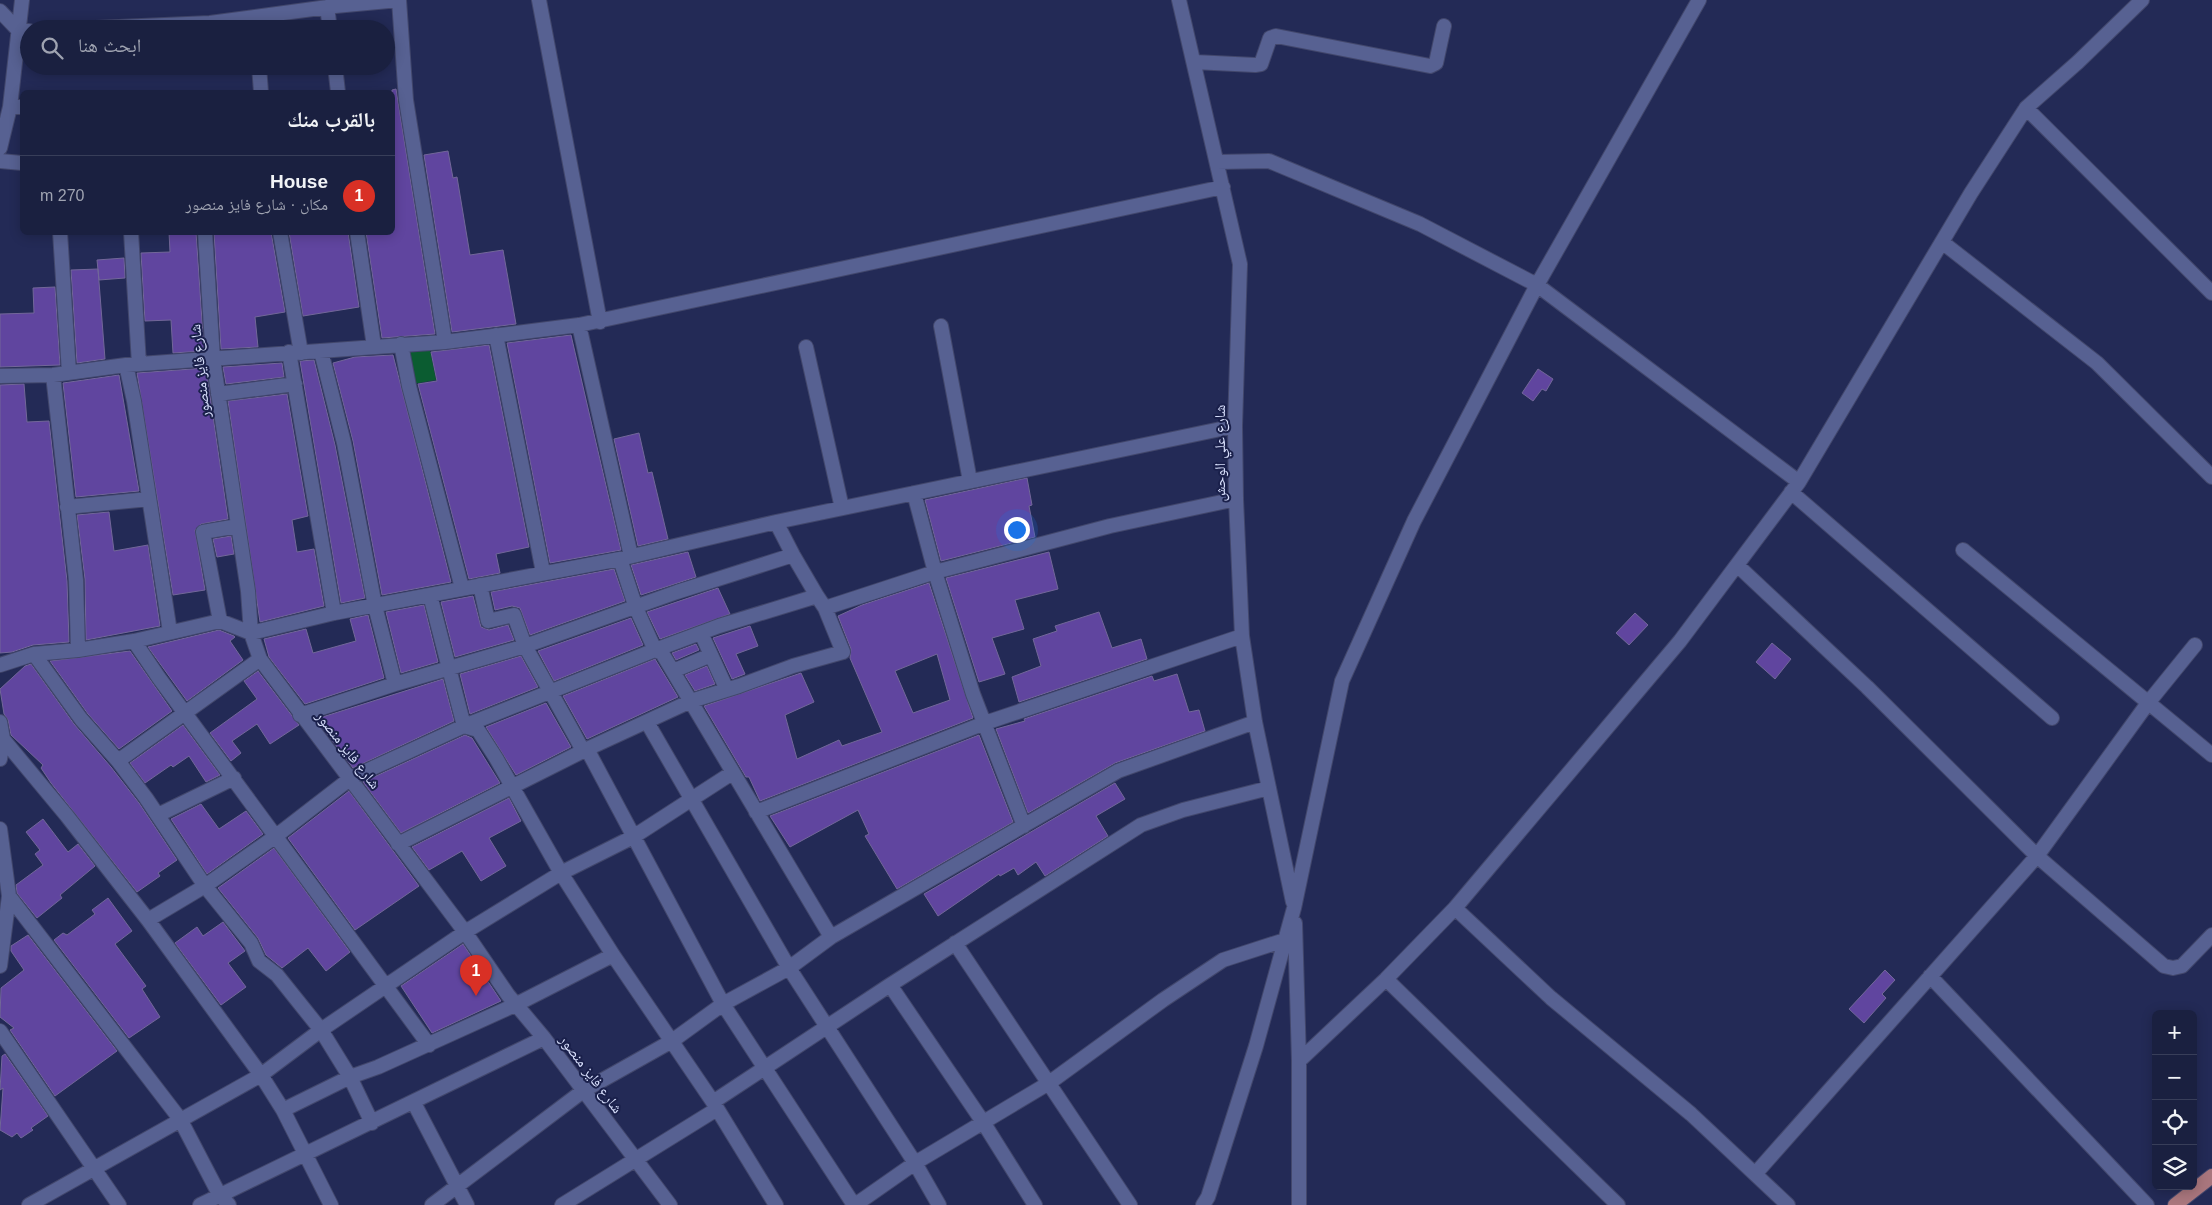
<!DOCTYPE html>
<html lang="ar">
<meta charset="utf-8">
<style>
:root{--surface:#1a2040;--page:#232847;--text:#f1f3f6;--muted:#9fa3b1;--line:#383e59;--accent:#d93025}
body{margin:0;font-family:Helvetica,"Noto Naskh Arabic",sans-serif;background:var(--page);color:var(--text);direction:rtl}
.controls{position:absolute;right:15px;bottom:15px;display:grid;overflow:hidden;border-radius:8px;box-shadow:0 2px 12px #0003}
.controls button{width:45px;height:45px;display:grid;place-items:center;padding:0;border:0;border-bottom:1px solid var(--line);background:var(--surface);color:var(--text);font:25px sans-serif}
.you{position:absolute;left:1016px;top:529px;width:18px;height:18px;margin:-12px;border:4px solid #fff;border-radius:50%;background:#1a73e8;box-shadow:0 0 0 8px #1a73e833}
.badge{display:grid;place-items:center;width:32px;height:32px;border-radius:50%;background:var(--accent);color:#fff;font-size:16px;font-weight:700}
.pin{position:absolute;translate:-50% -41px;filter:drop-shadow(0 1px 2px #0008)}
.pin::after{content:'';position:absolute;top:26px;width:18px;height:15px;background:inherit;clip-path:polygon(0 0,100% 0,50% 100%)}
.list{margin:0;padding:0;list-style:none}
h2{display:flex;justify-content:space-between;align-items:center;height:65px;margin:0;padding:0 20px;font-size:21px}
h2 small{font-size:16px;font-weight:400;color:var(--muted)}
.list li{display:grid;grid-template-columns:32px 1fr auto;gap:15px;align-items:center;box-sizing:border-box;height:80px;padding:0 20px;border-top:1px solid var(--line)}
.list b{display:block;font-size:19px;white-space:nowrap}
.list p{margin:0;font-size:16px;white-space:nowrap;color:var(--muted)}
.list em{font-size:16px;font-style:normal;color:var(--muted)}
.icon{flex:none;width:28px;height:28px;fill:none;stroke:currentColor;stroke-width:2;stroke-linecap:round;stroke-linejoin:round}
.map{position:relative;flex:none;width:2212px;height:1205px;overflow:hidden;direction:ltr}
.search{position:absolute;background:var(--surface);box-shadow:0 2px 12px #0003;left:20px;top:20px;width:375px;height:55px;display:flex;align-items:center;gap:12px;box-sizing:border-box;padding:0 18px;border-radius:28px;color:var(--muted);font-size:19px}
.panel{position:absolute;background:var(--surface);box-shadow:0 2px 12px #0003;left:20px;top:90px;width:375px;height:145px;border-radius:8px;direction:rtl}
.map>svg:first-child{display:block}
.green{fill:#0b5c31}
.building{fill:#60459f;stroke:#726799;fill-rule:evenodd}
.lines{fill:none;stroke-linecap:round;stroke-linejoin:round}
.minor-casing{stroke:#42476c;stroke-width:16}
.primary-casing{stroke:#42476c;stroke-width:16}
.minor{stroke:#576192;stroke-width:14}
.primary{stroke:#a9767d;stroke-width:14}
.labels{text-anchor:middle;stroke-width:4;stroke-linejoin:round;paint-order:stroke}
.street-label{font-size:15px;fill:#d8dffc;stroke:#1a204b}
</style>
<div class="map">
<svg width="2212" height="1205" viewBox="0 0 2212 1205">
<rect width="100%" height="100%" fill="#232a56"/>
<path class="green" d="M429 345 436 380 413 384 406 350Z"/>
<path class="building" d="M396 89 435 334 382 338 366 232H392V90Z
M448 151 453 178 457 177 470 255 503 250 516 324 452 332 424 155Z
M169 232H196L204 351 173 353 171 320 145 321 141 253 170 252Z
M214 232H271L285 312 255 317 258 347 221 349Z
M289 232H348L359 307 303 316Z
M124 258 125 278 99 280 97 260Z
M98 269 105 359 77 363 71 270Z
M55 287 60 365 0 367V314L34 313 33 288Z
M571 335 621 550 550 563 507 343Z
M489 345 529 547 496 554 500 573 469 579 418 384 437 381 431 352Z
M393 355 451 582 382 595 353 441 333 363 355 357Z
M314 360 335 445 365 598 341 603 300 361Z
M282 363 284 377 226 384 223 367Z
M206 368 228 519 201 524 195 530 205 590 173 595 137 373Z
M1538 369 1553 379 1546 391 1542 389 1533 401 1522 393Z
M119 375 139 491 76 497 63 383Z
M24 384 27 422 49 421 67 581 69 642 33 645 12 652 0 653V385Z
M287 394 308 516 292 520 297 552 314 549 324 606 260 622 228 401Z
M639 433 648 473 652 472 668 539 638 546 614 439Z
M1027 478 1032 505 1029 506 1035 537 941 561 925 500Z
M109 512 114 551 148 545 160 626 86 640 85 579 77 515Z
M231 536 234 554 217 557 213 539Z
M688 552 696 577 641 595 631 565Z
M1049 552 1058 589 1015 600 1024 629 992 638 1005 674 979 682 946 578Z
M614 569 625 601 530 635 520 608 512 606 495 610 491 592Z
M929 583 973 718 760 801 749 777H746L704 706 801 673 814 702 785 715 797 759 839 740 842 746 882 732 850 658 851 649 838 616 862 605ZM937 654 950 700 913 713 895 671Z
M718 588 730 614 660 639 647 612Z
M473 596 481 627 489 630 508 625 514 640 455 657 441 602Z
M424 605 438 662 401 673 386 612Z
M1099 612 1112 648 1141 639 1147 659 1019 702 1012 677 1041 666 1033 639 1057 631 1055 626Z
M1635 613 1648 625 1629 645 1616 633Z
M368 615 384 678 305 704 269 657 264 639 306 629 313 653 356 641 350 619Z
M631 618 643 645 554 681 538 651Z
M750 626 758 646 736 654 745 674 732 679 713 638Z
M219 630 234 636 235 637 230 641 243 660 187 701 148 647Z
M1772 643 1791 659 1775 679 1756 662Z
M696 644 699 650 676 660 672 653Z
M130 651 172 711 119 749 88 714 50 661Z
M521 656 538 687 470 714 460 674Z
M655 659 678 697 587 739 563 696Z
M31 664 74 724 111 767 139 803 177 860 158 873 160 876 137 892 51 783 41 768 43 765 11 735 8 720 4 714 0 689 25 666Z
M707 666 715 684 695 691 685 675Z
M258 671 299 725 270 744 257 724 232 741 241 753 231 761 210 733 257 699 244 681Z
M1177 674 1189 712 1199 710 1205 731 1115 763 1028 813 996 729 1025 721 1024 719 1152 676 1154 681Z
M443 679 454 721 353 768 316 719Z
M546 703 571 747 516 775 486 727Z
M183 725 220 775 206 782 189 756 173 767 171 765 145 783 130 763Z
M465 735 472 738 500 783 401 833 363 782Z
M979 735 1013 822 897 889 865 836 869 834 858 810 790 847 770 816Z
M1115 783 1125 799 1096 816 1108 836 1045 876 1036 862 1018 875 1014 868 1000 876 999 874 938 916 924 894Z
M349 791 419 886 355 930 288 838Z
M509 798 521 821 489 838 506 866 481 881 462 851 429 870 412 847Z
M201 804 219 829 246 811 263 834 207 874 171 819Z
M43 819 68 852 78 844 95 866 60 895 62 898 37 918 17 893 16 885 43 865 35 854 40 850 26 832Z
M274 848 350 952 326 971 308 948 282 968 266 955 258 938 218 888Z
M108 898 132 931 115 944 146 986 142 989 160 1017 129 1038 54 940 63 933 67 935 95 914 92 910Z
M223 922 245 951 228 963 246 987 221 1005 175 943 197 927 203 936Z
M28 935 117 1051 55 1096 10 1030 14 1028 0 1017 1 988 24 970 11 951V946Z
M463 944 501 1001 432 1033 401 986Z
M1885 970 1895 980 1882 994 1886 998 1864 1023 1849 1009Z
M5 1054 48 1116 31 1128 33 1130 21 1138 17 1133 12 1137 0 1130 3 1088 0 1090 2 1056Z"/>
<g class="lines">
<g class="minor-casing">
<path id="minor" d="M399 0 406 100 445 342
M539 0 600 322
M1179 0 1240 264 1235 426 1236 499 1242 636 1255 722 1293 902
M327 7 330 29
M0 11 19 31H29
M73 29 210 23 335 6 399 0
M1194 62 1255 65 1261 64 1270 38 1276 36 1430 66 1436 63 1444 26
M259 66 261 92
M335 66 338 92
M10 107H22
M2026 108 2212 293
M0 148 10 107 22 0
M0 161 22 163
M1217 162 1269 161 1420 224 1537 285 1799 482
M60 232 69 373
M131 232 139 364
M205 232 213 359 248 591 251 633 260 659 465 932 508 995 544 1038 670 1205
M280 232 301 353
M357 232 374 346
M1942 242 2097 363 2212 477
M579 325 631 556
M941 326 970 481
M496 335 543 572
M401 344 409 386 462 588
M806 347 842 508
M321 351 344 443 375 606 395 684
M289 352 334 613
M126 365 134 401 170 632
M53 375 76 580 78 650
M0 376 53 375 126 365 445 342 579 325 1223 187
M218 394 295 384
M1791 492 2052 718
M914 493 935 572 973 694 1024 826
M67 507 149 499
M776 522 793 555 817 596
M1963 550 2212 755
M620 559 636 608 655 650 662 653 831 937
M1737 565 1867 687 2037 856 2164 966 2173 968 2182 966 2212 935
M480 585 488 621 514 615 525 646 574 734 581 747 587 749 723 1004 854 1205
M430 595 464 726 478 730 496 758 561 873 613 955 713 1102 776 1205
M825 608 935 572 1110 526 1236 499
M220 621 203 532 238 526
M701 633 727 690
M134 641 159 678 429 1045
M34 654 81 719 118 761 146 798 205 886 251 943 259 961 277 975 321 1030 350 1077 372 1123
M0 665 34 654 78 650 134 641 220 621 251 633 334 613 620 559 776 522 1235 426
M673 671 711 655
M300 715 395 684 525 646 677 592 793 555
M0 722 3 739 0 759
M647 722 789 968 915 1163 939 1205
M3 739 67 816 148 920 261 1075 283 1110 331 1205
M118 761 260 659
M756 812 985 723 1242 636
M158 815 234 778
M0 829 9 896 0 966
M9 896 180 1119 219 1194 229 1205
M1455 908 1551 998 1691 1114 1788 1205
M148 920 205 886 276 836 351 778 464 726 655 650 719 626 817 596 825 608 843 652 793 666 739 686 691 701 587 749 398 844
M1295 923 1299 1061V1205
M955 943 1130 1205
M1930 976 2147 1205
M1386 979 1618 1205
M890 985 983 1122 1035 1205
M0 1031 119 1205
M1299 1061 1386 979 1455 908 1680 641 1799 482 1971 193 2026 108 2078 62 2142 0
M713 1102 890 985 1141 825 1183 810 1269 788
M414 1103 467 1205
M283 1110 350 1077 378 1067 515 1005 613 955
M1756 1173 2037 856 2148 703 2195 645
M29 1205 261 1075 321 1030 465 932 561 873 633 837 732 773
M200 1205 544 1038
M432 1205 583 1091 672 1041 723 1004 789 968 831 937 1118 771 1255 722
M562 1205 717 1109
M855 1205 915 1163 1049 1083 1163 1000 1223 960 1285 940
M1203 1205 1208 1197 1256 1046 1294 908 1342 681 1414 521 1537 285 1699 0"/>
</g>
<g class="primary-casing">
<path id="primary" d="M2175 1205 2212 1176"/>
</g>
<use href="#minor" class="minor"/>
<use href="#primary" class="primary"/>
</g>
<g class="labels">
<g class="street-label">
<text transform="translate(200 371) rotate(-96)" y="5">شارع فايز منصور</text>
<text transform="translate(1220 453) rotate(-90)" y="5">شارع علي الوحش</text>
<text transform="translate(348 750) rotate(52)" y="5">شارع فايز منصور</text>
<text transform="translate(591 1074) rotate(53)" y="5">شارع فايز منصور</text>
</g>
</g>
</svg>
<div class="controls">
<button>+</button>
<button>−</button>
<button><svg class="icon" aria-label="locate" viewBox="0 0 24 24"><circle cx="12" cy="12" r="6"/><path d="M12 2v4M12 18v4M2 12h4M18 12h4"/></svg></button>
<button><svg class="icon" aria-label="layers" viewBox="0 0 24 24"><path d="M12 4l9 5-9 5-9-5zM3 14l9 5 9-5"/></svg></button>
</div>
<div class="you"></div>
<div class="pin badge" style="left:476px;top:996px">1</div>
<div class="search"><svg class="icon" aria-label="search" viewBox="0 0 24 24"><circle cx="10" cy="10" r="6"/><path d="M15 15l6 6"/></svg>ابحث هنا</div>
<section class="panel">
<h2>بالقرب منك<small></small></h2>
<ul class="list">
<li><span class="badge">1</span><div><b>House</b><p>مكان · شارع فايز منصور</p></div><em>270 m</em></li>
</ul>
</section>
</div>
